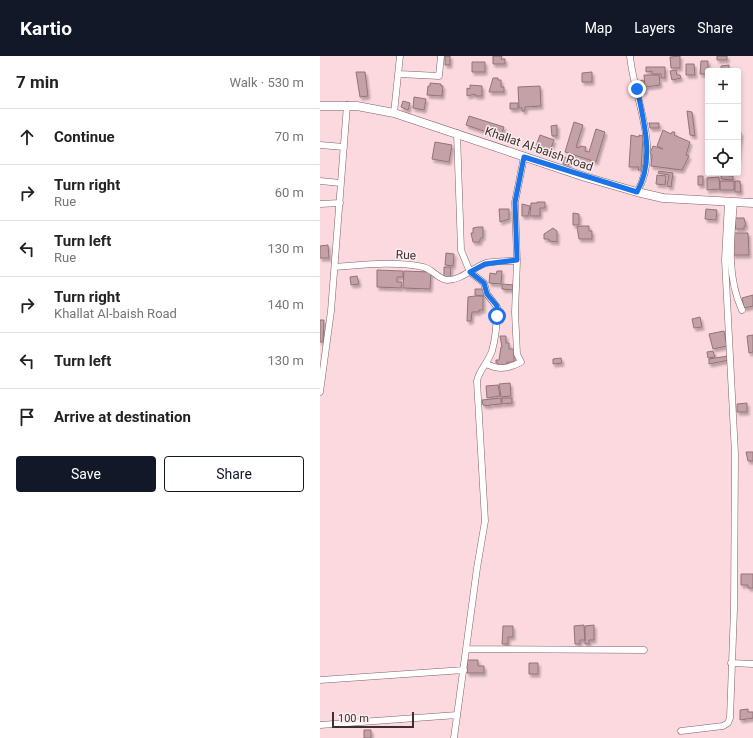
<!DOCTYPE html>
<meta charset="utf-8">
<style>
:root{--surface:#fff;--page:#f2f2f2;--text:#222;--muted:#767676;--line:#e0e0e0;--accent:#111827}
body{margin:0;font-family:Roboto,sans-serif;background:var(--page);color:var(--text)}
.controls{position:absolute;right:12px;top:12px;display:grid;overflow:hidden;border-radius:4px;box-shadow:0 2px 6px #0003}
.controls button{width:36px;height:36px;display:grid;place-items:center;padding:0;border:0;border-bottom:1px solid var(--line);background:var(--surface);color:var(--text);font:20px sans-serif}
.scale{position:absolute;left:12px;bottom:10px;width:82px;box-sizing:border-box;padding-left:4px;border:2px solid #3e3032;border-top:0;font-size:11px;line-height:14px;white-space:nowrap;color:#3e3032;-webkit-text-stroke:3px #fbecee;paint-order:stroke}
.stop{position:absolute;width:12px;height:12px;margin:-9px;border:3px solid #1a73e8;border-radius:50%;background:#fff}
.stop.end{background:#1a73e8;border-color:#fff;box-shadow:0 1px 4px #0008}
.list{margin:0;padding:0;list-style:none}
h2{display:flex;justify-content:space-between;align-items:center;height:52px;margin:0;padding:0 16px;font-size:17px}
h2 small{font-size:13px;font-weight:400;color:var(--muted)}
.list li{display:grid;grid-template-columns:26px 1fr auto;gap:12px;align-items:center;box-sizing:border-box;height:56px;padding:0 16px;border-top:1px solid var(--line)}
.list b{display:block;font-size:15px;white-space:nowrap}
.list p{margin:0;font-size:13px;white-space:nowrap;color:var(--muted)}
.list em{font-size:13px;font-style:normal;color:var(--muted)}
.actions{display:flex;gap:8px;padding:12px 16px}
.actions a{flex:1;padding:9px 0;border:1px solid var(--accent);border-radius:4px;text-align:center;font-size:14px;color:var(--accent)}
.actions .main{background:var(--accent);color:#fff}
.icon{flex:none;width:22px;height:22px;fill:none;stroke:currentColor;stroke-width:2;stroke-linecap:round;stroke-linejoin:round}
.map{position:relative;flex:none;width:433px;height:682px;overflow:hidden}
header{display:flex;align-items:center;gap:24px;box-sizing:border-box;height:56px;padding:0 20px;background:var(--accent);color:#fff}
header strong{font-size:19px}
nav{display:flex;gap:22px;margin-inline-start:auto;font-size:14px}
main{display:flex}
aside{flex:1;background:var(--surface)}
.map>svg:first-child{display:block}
.building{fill:#c3a1a7;stroke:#927378;filter:url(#shadow)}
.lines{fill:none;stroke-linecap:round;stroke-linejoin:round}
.street-casing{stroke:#7f6166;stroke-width:7}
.secondary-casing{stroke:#7f6166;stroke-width:9}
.street{stroke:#fff;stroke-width:6}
.secondary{stroke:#fff;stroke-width:8}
.route{stroke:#1a73e8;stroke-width:5}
.labels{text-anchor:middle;stroke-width:3;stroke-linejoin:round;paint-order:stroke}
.street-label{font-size:12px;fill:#3e3032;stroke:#fbecee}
</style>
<header>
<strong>Kartio</strong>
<nav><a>Map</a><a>Layers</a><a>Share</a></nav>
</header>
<main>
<aside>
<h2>7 min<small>Walk · 530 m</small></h2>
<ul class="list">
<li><svg class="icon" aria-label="ahead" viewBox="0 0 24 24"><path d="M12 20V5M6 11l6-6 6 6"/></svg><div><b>Continue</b></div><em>70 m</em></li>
<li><svg class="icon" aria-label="right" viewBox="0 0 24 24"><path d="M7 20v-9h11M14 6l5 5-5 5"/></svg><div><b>Turn right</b><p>Rue</p></div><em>60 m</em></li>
<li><svg class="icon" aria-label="left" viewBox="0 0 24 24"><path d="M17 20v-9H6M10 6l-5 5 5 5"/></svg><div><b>Turn left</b><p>Rue</p></div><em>130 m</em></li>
<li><svg class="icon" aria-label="right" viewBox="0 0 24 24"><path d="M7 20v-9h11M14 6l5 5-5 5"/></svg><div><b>Turn right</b><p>Khallat Al-baish Road</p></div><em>140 m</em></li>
<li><svg class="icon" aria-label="left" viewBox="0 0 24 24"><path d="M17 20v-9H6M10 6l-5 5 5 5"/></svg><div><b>Turn left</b></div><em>130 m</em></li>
<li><svg class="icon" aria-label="arrive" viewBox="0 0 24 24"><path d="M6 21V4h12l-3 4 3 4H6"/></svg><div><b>Arrive at destination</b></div></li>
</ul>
<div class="actions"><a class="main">Save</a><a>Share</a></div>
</aside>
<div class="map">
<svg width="433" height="682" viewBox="0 0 433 682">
<defs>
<filter id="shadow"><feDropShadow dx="2" dy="3" stdDeviation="1" flood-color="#0004"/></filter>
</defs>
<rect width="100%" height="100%" fill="#fcd9de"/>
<path class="building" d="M125 0H130V9H125Z
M173 0H182L181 3H185V8H173Z
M360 0V12H351L350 1Z
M397 0H407V4H397Z
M381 5H388V18H380Z
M152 6H165V16H152Z
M366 8H374L375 19H366Z
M409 9V15H401V10Z
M326 11H345V22H341V18H332V15L326 16Z
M356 14 357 19H360L361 22 352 24 350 15Z
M36 16H45L48 40 40 41Z
M272 16V26H262V17Z
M324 19H339L340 29 325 31Z
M173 22H178V24H181V31H184V36H169Z
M323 24 325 35H321L320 25Z
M110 27 121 28V30H123L122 40 107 39 108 30H110Z
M150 29 162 30V40H155V38L147 40V32L150 33Z
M220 30 221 50 205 51V55H202V52H199L198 31Z
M94 41 106 43 104 54 93 52Z
M83 45 90 47 88 54 81 51Z
M190 47H198V53H190Z
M367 55 372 56 375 80 370 79Z
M149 60 184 71 181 81 146 69Z
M254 66 263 69 256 91 259 92 260 90 266 91 265 95 269 96 276 73 285 76 276 106 245 96Z
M329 67H339V72H330Z
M237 69V80H232L231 70Z
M343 74 351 78 352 76H355L354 79 370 86 366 99 369 100 362 114 331 110 332 99 330 97 333 90 343 93 337 90Z
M418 76H421L418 103Z
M220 79 234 84 229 98 215 93Z
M311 79 319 81V79L323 80 321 114H318L319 111H309Z
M115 86 132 89 129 106 112 103Z
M244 101 250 102 249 109 243 108Z
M339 115 353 117 351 131 347 130 349 119 338 117Z
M337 119 346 120 345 129 336 128Z
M401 119 413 120V124L401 123Z
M378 120H383V129H378Z
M399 121 400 133 387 134V122Z
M400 125H414V134H400Z
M415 125H420L421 136H415Z
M217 146H225V152H220V160H210L211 147H217Z
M202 148 210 150 208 160H202Z
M179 153H189V163L180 166Z
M386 153 397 154 396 164 385 163Z
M253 157 259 158V169H253Z
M415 162H424L426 170H424V173H415Z
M261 170H269V175H272V183H259L257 171Z
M158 171H163V181L160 183V186H153L151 177H153V172Z
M233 172 237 175V186L229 185V183H224V178Z
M413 177H428L429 199H413Z
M8 189 9 202H0V190Z
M126 197 134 198 133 210 125 209Z
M124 211H131L130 222H124Z
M57 214 83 215V221H77V226H82L81 232 57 231Z
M84 215 111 216 110 233 83 232Z
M177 215H182L181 228 169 227 170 217 176 218Z
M37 220 39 228 31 229 30 221Z
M182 228 194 229V234L182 233Z
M155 233H164L163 240 155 239Z
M433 239V250L424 252 422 242Z
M155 240H163V254H159V256H152L151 265H147L148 241Z
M380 261 382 271 374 272 372 263Z
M0 264H4L3 286H0Z
M404 275 407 290 393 293 389 278Z
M433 279V296L429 297 427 280Z
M180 280H186V287H189V293H194V306H187L186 310H178V307H176V304H179L181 291H182Z
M393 295 395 301 388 302 387 296Z
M408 300 409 304 389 308V303Z
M241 302 242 307 233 308V303Z
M190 327 191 340 181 341 179 328Z
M178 329 180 340 167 342 166 330Z
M181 342V348L169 349 170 350 163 349 162 344Z
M182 342H192V347L182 348Z
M427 347V356H417V348Z
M426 396H433V405H428Z
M421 518H433V532H428V529H421Z
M264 569 265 584H260V588H255L254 570Z
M274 569V584H269V588H265V570Z
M183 570H193V581H188V588H182Z
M147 604H158V610H164V617H147Z
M209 607H218V618H209Z
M428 653V656H433V662L420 664V654Z
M44 674H51V682H44Z"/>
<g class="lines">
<g class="street-casing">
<path id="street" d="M310 0C314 44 342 93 317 136
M79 18 119 20 121 0
M74 57 80 0
M0 89 24 91
M0 125 21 127
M414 146C411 183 406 219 422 254
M0 148 20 147
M15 211C43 209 75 205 103 211 113 213 117 223 127 224 142 224 152 212 166 207 175 205 187 205 197 205
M166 308C179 314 188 313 201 306L197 298 195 256 197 205 195 146 204 101
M0 336 11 255 27 49
M146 593 324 594
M411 607 433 608
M0 624 144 614
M0 669 137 659
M361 675 403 670 408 667 410 662 414 553 415 398 405 204 408 146
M134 682 157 512 165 465 157 325C159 314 168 307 172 295 176 281 177 265 177 251L167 238 164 227 150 216 141 194 137 77"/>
</g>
<g class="secondary-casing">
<path id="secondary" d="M0 50H37L74 57 265 121 317 136 343 142 433 147"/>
</g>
<use href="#street" class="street"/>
<use href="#secondary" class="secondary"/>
</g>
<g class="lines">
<path class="route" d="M177 260V250L167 238 164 227 150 216 165 208 197 204 195 146 204 101 317 136C335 105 324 66 317 33"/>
</g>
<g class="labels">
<g class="street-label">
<text transform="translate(219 93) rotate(19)" y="4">Khallat Al-baish Road</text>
<text transform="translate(86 199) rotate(3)" y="4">Rue</text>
</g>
</g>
</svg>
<div class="controls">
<button>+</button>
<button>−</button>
<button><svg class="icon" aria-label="locate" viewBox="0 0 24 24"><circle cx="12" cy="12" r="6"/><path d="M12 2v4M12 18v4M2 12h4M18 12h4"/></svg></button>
</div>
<div class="scale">100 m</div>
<div class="stop" style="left:177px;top:260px"></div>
<div class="stop end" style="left:317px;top:33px"></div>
</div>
</main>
